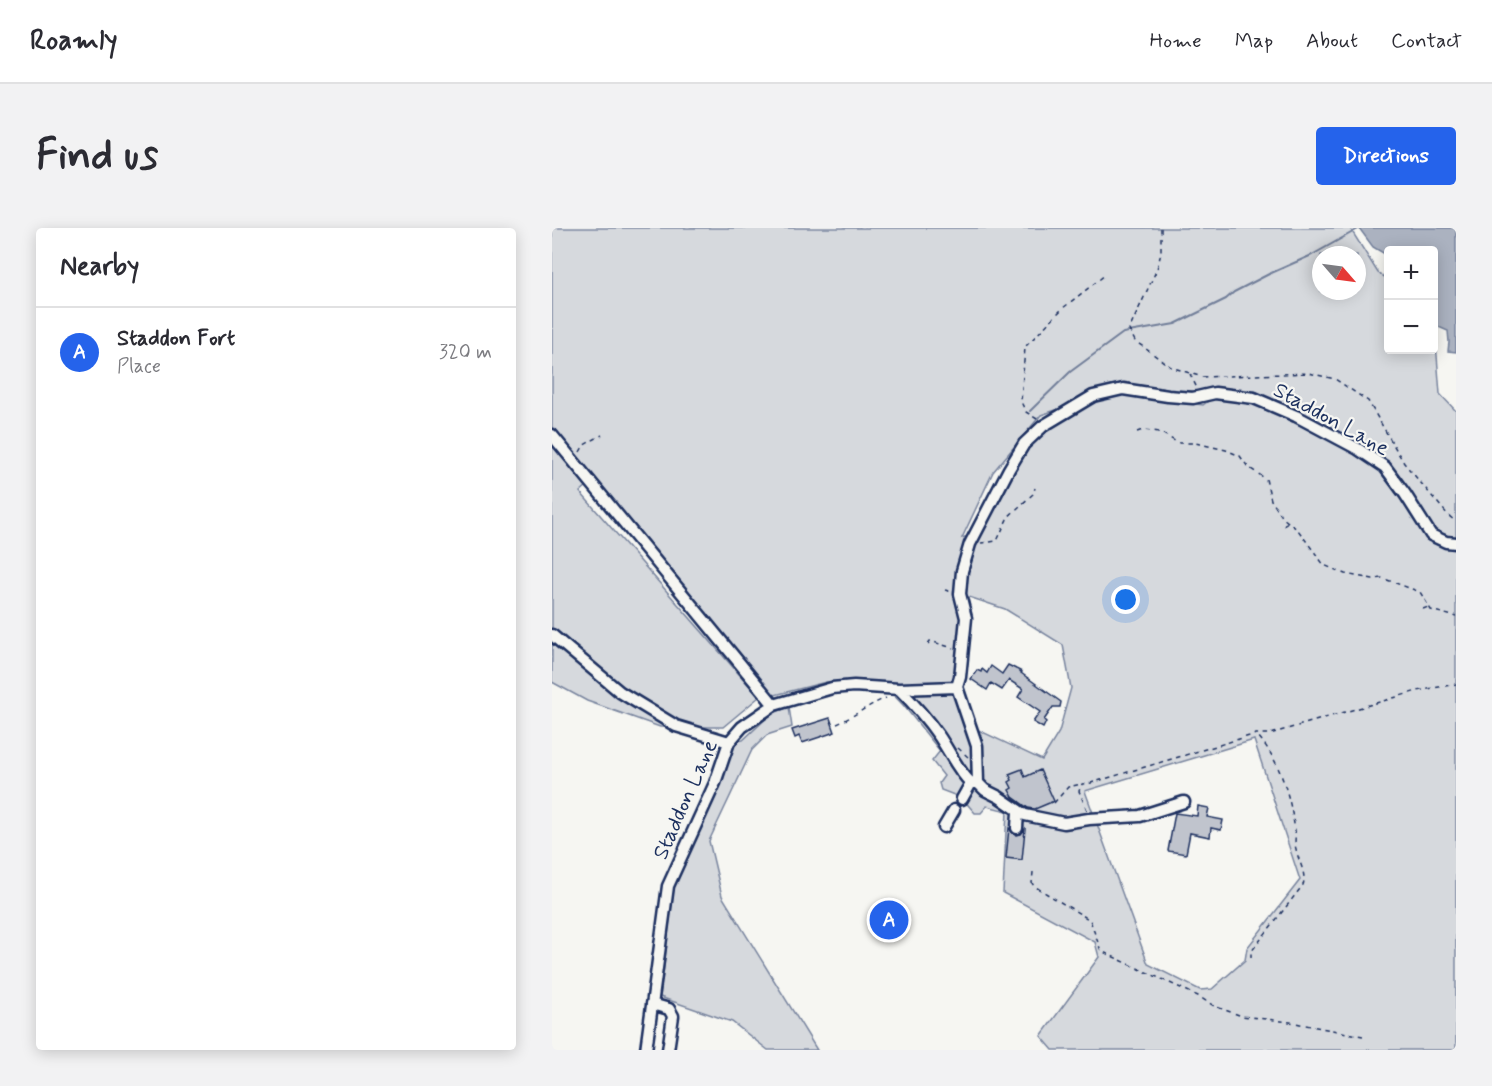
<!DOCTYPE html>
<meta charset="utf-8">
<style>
:root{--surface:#fff;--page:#f2f2f3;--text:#2b2b33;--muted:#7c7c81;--line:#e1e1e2;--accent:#2563eb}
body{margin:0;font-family:Mynerve,sans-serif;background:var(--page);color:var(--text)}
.controls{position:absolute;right:18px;top:18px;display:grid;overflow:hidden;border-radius:6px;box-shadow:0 3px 15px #0003}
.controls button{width:54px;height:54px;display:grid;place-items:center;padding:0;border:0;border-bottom:2px solid var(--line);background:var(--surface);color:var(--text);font:30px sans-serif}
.compass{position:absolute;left:760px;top:18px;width:54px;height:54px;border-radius:50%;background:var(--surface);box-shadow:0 3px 15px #0003;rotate:118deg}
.you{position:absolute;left:574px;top:372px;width:21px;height:21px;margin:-15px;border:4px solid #fff;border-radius:50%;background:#1a73e8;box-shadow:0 0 0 9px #1a73e833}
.badge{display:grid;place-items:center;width:39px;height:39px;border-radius:50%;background:var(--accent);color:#fff;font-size:20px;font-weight:700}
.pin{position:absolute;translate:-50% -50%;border:3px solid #fff;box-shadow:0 2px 6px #0006}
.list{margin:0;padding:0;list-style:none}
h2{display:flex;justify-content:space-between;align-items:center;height:78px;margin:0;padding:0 24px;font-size:26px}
h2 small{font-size:20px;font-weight:400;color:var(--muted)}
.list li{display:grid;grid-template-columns:39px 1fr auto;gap:18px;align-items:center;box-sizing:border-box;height:90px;padding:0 24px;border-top:2px solid var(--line)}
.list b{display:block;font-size:22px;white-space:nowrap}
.list p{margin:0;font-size:20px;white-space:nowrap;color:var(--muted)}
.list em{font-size:20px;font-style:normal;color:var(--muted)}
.map{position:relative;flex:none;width:904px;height:822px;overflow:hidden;border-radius:6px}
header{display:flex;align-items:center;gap:36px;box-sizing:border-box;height:84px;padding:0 30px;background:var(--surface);border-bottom:2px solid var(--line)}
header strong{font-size:28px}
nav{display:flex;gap:33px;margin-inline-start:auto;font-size:21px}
.intro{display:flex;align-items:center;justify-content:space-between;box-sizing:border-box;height:144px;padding:0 36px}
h1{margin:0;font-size:42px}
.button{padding:15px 27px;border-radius:6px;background:var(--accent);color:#fff;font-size:21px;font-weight:700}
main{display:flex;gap:36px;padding:0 36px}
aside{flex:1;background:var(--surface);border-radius:6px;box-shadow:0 3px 15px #0003}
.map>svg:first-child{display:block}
.green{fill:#d6d9dd;stroke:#78849e;stroke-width:1.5;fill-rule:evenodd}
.water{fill:#abb2c0;stroke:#717e99;stroke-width:1.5}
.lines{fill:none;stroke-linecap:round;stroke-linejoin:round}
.stream{stroke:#717e99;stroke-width:2}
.building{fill:#c0c4cd;stroke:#1b2f5e;stroke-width:1.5}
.minor-casing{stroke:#1b2f5e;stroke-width:15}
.path{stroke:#1b2f5e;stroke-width:1.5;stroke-dasharray:4.5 4.5;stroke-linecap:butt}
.minor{stroke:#f6f6f2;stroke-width:10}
.labels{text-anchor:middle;stroke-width:4.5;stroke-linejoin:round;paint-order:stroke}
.street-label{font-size:22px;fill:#1b2f5e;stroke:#f6f6f2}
</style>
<header>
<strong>Roamly</strong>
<nav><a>Home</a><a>Map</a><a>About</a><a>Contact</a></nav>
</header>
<div class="intro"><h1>Find us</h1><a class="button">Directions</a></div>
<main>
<aside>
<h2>Nearby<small></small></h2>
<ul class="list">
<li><span class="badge">A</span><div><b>Staddon Fort</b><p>Place</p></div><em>320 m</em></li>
</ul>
</aside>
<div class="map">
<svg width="904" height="822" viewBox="0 0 904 822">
<rect width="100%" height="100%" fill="#f6f6f2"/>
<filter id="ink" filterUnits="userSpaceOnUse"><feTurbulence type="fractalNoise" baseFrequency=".0167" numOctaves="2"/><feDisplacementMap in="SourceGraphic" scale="12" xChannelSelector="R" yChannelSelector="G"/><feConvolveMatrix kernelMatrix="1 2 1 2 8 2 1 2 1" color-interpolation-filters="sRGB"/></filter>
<g filter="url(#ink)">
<path class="green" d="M0 0H798L826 45 836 51V122H882V111L884 115 888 166 904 183V312L881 305 831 230 703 163H620L573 155 546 161 516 178 489 187 441 244 410 310 428 304 474 217 494 198 546 173 568 167H584L651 177 659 171H677L708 178 791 218 826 241 878 311 904 319V822H501L489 808 547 729 543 714 451 665 455 583 435 578 429 585H423L410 570 389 562 387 555 392 548 380 533 388 523 352 478 330 455 303 452 274 454 219 468 43 251 28 264 207 469 171 499H108L35 473 0 454ZM769 27H805V63H769ZM414 368 453 381 511 417 519 460 507 504 490 532 424 501 411 466ZM702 512 748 652 695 720 693 732 660 761 648 762 596 736 533 563Z
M237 479 240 499 215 507 200 522 157 613 170 668 265 822H216L180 794 108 769 123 652 144 611 183 513 191 512 219 486Z"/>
<path class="water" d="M807 0H904V124L896 123 897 114 896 103 882 97V22H836V32L833 26 821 19Z"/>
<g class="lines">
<path class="stream" d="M478 183 518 144 571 105 623 96 674 71 682 64 717 46 760 27 808 0"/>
</g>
<path class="building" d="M456 437 470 444 469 445 509 474 508 479H501L492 492 494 494 491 500 481 494 488 484 466 469 471 461 457 452 450 462 439 455 435 462 419 451 425 442 429 444 430 441 435 445 439 438 450 446Z
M278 490 283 504 250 515 247 508 243 510 240 502Z
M470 541 473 549 488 542 502 573 483 581 476 580 461 569 457 562 460 560 457 554 460 552 457 546Z
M646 578 657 580 655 589 671 592 669 602 659 600 658 609 638 605 634 626 616 623 623 585 645 588Z
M457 600 464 607 469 606 473 601 470 632 454 630Z"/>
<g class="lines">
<g class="minor-casing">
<path id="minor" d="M0 207 222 477
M0 407 68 464 124 498 177 514
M405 459 425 518 426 555
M347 461C362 476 375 491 387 508 398 524 405 542 419 555H426L433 562 447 569 473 587 512 595 537 591 588 588 632 574
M410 571 419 555
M392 599 402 582
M465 600 466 584
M100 776 117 781 121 788 116 822
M94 822 116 658 163 555 177 514 190 499 222 477 280 460 302 458 347 461 405 459 408 449 414 390 408 366 410 343 418 316 457 241 472 216 491 198 541 168 571 161 616 168 641 170 663 165 702 170 744 188 806 221 833 239 853 266 879 307 894 314 904 315"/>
</g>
<path class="path" d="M609 0V25L605 41 577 102 583 113 619 139 650 149 757 145 783 151 816 173 852 235 896 287 904 294
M638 146 645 160
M485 191 474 184 469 174 473 119 511 80 553 47
M585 204 591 202 608 204 626 215H643L674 222 688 228 696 239 714 251 719 272 731 290 746 302 772 337 793 346 821 351 830 350 868 364 879 382 904 389
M28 224 32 217 50 207
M732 298 735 294
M429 315 445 313 456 289 481 266 483 260
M393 362 400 364
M871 381 876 379
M376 416 378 413 401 420
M285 496C303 488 316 477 334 470
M406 520 416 529
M502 575 516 559 529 556
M535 582 527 563 530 556 539 555 704 506H718L865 463 904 456
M481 644 480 655 482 658 538 692 549 723 646 768 662 778 690 788 738 794 811 808
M699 730V724L751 657C755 646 746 632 744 621 742 615 744 608 743 602 738 569 728 532 705 507"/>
<use href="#minor" class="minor"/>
</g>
</g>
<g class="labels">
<g class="street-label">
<text transform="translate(780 190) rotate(29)" y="8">Staddon Lane</text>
<text transform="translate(132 571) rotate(-66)" y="8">Staddon Lane</text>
</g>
</g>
</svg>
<div class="controls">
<button>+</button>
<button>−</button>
</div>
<svg class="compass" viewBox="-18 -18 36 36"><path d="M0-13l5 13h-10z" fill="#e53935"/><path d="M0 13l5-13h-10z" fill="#7c7c81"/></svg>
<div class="you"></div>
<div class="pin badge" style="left:337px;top:692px">A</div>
</div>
</main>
